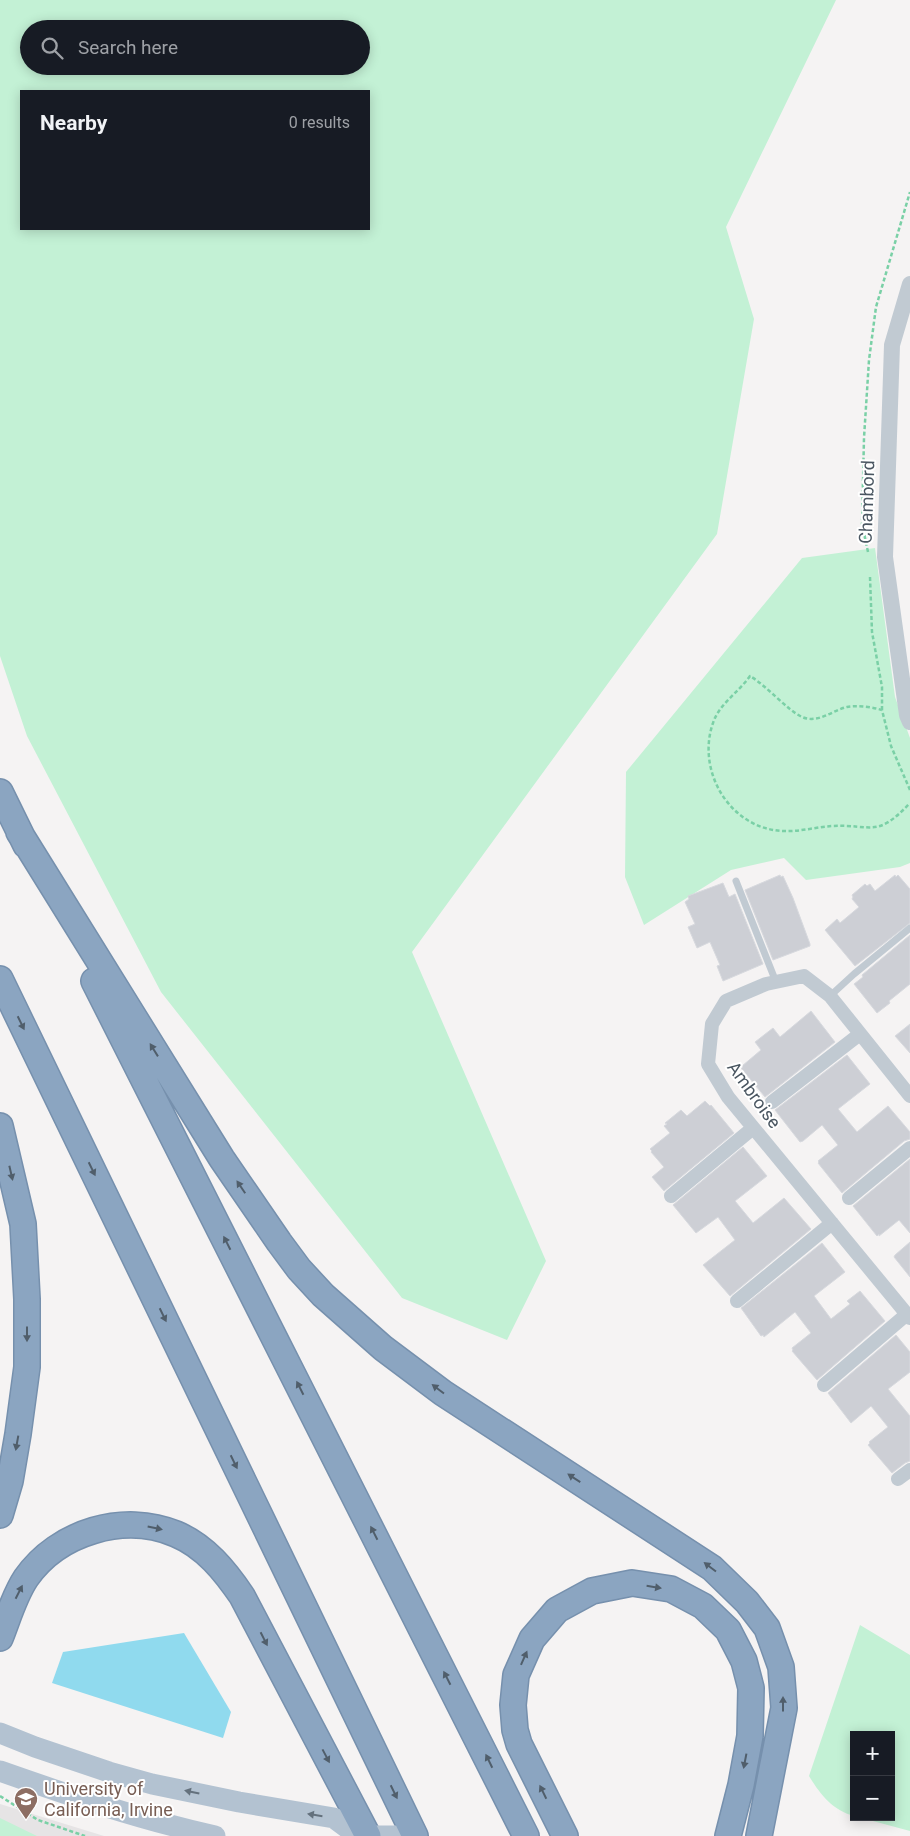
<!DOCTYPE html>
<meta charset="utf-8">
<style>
:root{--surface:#171b24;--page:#242831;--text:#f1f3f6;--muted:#9ea1a6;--line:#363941}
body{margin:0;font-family:Roboto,sans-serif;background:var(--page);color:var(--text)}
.controls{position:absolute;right:15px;bottom:15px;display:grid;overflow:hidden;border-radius:0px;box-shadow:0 2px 12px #0003}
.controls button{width:45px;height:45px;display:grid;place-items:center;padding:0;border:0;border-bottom:1px solid var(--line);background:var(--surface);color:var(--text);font:25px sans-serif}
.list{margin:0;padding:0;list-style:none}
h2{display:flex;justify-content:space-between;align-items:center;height:65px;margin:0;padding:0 20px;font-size:21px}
h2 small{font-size:16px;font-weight:400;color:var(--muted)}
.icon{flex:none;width:28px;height:28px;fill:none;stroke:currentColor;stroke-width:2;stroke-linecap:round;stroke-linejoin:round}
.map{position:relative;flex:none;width:910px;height:1836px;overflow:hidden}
.search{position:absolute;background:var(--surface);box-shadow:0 2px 12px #0003;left:20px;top:20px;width:350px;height:55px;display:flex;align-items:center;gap:12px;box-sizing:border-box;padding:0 18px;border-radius:28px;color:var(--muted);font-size:19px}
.panel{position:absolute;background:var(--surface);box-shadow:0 2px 12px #0003;left:20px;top:90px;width:350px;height:140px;border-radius:0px}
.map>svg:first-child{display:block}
.education{fill:#e6e4e5}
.green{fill:#c3f1d5;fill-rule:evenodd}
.water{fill:#90daee}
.building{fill:#cdcfd5;stroke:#d7d9de}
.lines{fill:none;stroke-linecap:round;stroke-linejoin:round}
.motorway-casing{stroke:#7690ad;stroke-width:28}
.path{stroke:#7ad0a6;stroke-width:2.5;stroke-dasharray:4 2.5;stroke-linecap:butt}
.service{stroke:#c1cad2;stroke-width:7}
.minor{stroke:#c1cad2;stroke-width:14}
.tertiary{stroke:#c1cad2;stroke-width:16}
.primary{stroke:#b3c2d1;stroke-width:21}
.motorway{stroke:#8ba5c1;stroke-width:25}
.oneway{fill:#505e6b}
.oneway2{fill:#64717d}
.labels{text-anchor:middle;stroke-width:4;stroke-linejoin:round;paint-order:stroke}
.street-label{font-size:18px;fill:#4a5661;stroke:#fff}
.education-label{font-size:18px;fill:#785e54;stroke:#fff;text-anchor:start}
</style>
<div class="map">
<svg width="910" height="1836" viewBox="0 0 910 1836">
<rect width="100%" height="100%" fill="#f5f3f3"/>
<path class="education" d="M0 1804 104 1836H0Z"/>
<path class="green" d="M0 0H836L726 227 754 319 717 534 412 952 546 1261 507 1340 402 1298 161 992 27 736 0 656ZM29 29H361V66H29ZM21 91H369V229H21Z
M875 548 895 697 910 738V863L900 867 806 880 784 858 731 870 644 925 625 877 626 772 802 558Z
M860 1625 910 1655V1831L858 1817H891V1735H854V1816C832 1810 820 1794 809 1776Z
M0 1818 37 1836H0Z"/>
<path class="water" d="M184 1633 231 1712 223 1738 52 1683 63 1652Z"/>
<path class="building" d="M780 875 781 877 783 876 793 898 810 944V946L773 960 745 890Z
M895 875 896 877 898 875 910 889V923L855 966 825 930 837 919 840 923 859 907 852 899 853 897 852 895 865 884 867 886 870 884 875 891Z
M723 883 729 897 735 894 763 964 723 981 717 966 720 965 710 942 697 948 688 927 695 924 685 902 689 899 688 896Z
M910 935V984L889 1001 890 1003 877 1013 854 984 863 977 862 975Z
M811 1011 835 1042 765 1097 741 1068 743 1067 742 1066 761 1050 755 1042 773 1028 780 1037Z
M910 1024V1053L895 1036Z
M847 1055 870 1084 838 1109 857 1132 888 1106 910 1132V1139L904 1141 842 1193 818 1163 819 1162 818 1161 838 1145 822 1125 803 1141 800 1142 775 1110Z
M705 1101 710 1106 711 1105 734 1133 664 1191 652 1177 664 1167 651 1152 652 1151 650 1149 670 1133 664 1126 667 1124 665 1123 681 1110 687 1116Z
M743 1147 767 1176 735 1201 753 1223 784 1198 811 1229 730 1296 703 1265 735 1240 718 1217 696 1233 673 1205Z
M910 1159V1233L899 1220 879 1236V1234L877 1236 853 1206Z
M910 1242V1277L894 1257 895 1255Z
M822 1243 845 1272 814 1296 831 1319 850 1304 847 1301 860 1291 885 1321 817 1380 792 1351 793 1350 792 1348 811 1333 795 1312 764 1337 763 1335 761 1336 741 1308Z
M896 1335 910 1352V1372L888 1389 910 1416V1461L905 1463 892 1473 868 1445 870 1443 869 1442 888 1427 871 1406 851 1423 828 1393Z"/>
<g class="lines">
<g class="motorway-casing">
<path id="motorway" d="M0 792 26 845
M19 832 222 1159 279 1242 299 1269 323 1295 383 1348 443 1393 712 1568 747 1602 767 1628 781 1667 784 1708 759 1836
M0 979 415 1836
M94 981 526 1836
M0 1126 23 1224 27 1299V1367L18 1434 10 1481 0 1515
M0 1638C8 1618 14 1596 26 1578 58 1532 124 1512 176 1534 205 1546 225 1571 242 1596L368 1836
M565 1836 519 1744 515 1730 513 1705 516 1675 532 1639 557 1610 592 1591 632 1583 671 1589 703 1606 728 1630 744 1661 751 1688 750 1736 741 1785 728 1836"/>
</g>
<path class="path" d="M868 552 862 524 864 438 869 360 876 307 910 192
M870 577 872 632 882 687V710
M910 790 891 746 882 710C871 707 858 705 847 707 833 710 818 724 802 717 787 710 767 686 750 676 739 692 719 704 713 723 696 771 730 829 783 831 799 832 816 827 832 826 873 824 876 839 910 803
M0 1796 38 1820 85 1836"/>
<path class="service" d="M736 881 776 982
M830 996 854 974 910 928"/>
<path class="minor" d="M910 1096 830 996 804 976 766 984 726 1001 712 1024 708 1064 728 1097 910 1318
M772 1102 860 1034
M671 1196 753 1128
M849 1198 910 1148
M737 1301 832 1223
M824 1385 907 1314
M898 1479 910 1470"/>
<path class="tertiary" d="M910 284 892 345 885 557 907 715 910 722"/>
<path class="primary" d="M0 1733 35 1747 109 1772 152 1784 239 1802 334 1818 358 1836
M0 1771C71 1796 142 1820 215 1836
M375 1836H399"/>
<use href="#motorway" class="motorway"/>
</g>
<defs><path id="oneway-solid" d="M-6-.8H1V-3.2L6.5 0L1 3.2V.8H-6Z" transform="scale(1.25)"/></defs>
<g class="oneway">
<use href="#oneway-solid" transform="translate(21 1023) rotate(64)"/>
<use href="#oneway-solid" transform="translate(154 1050) rotate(-122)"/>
<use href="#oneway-solid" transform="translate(92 1169) rotate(64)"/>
<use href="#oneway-solid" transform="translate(11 1173) rotate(77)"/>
<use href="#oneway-solid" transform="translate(241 1187) rotate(-124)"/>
<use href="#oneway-solid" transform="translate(227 1243) rotate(-117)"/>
<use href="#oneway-solid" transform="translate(163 1315) rotate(64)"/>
<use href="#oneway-solid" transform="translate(27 1334) rotate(90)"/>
<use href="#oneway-solid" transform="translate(300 1388) rotate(-117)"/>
<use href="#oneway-solid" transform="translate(438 1389) rotate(-143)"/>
<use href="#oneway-solid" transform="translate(17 1443) rotate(100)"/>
<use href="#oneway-solid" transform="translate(234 1462) rotate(64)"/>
<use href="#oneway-solid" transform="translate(574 1478) rotate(-147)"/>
<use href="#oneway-solid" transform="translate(155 1528) rotate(12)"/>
<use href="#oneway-solid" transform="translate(374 1533) rotate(-117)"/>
<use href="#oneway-solid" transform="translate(710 1567) rotate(-143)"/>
<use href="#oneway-solid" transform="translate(654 1587) rotate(9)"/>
<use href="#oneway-solid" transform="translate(19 1592) rotate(-63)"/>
<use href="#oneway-solid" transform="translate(264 1639) rotate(63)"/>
<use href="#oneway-solid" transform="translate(524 1658) rotate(-66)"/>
<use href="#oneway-solid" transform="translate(447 1678) rotate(-117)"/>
<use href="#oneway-solid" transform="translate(783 1704) rotate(-90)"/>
<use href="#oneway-solid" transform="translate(326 1756) rotate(62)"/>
<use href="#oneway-solid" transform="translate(489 1761) rotate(-116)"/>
<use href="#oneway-solid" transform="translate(745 1761) rotate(101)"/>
<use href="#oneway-solid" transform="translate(394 1792) rotate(64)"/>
<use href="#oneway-solid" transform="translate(543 1792) rotate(-116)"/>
</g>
<g class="oneway2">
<use href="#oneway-solid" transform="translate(192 1792) rotate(-168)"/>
<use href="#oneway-solid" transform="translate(315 1815) rotate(-171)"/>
</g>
<defs>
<g id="university-pin" transform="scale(1.25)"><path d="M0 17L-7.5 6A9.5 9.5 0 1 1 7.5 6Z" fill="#8d6e63" stroke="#fff"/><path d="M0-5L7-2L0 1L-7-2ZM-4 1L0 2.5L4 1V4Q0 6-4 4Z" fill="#fff"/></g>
</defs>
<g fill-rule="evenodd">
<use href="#university-pin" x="26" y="1799"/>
</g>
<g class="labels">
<g class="street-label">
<text transform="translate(867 502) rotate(-88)" y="6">Chambord</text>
<text transform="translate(754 1095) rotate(54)" y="6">Ambroise</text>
</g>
<g class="education-label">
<text x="44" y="1795">University of<tspan x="44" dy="21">California, Irvine</tspan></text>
</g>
</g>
</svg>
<div class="controls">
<button>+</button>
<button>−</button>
</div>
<div class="search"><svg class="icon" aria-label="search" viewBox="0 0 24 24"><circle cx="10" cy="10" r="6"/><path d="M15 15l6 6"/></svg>Search here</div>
<section class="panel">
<h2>Nearby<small>0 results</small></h2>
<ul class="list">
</ul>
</section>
</div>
